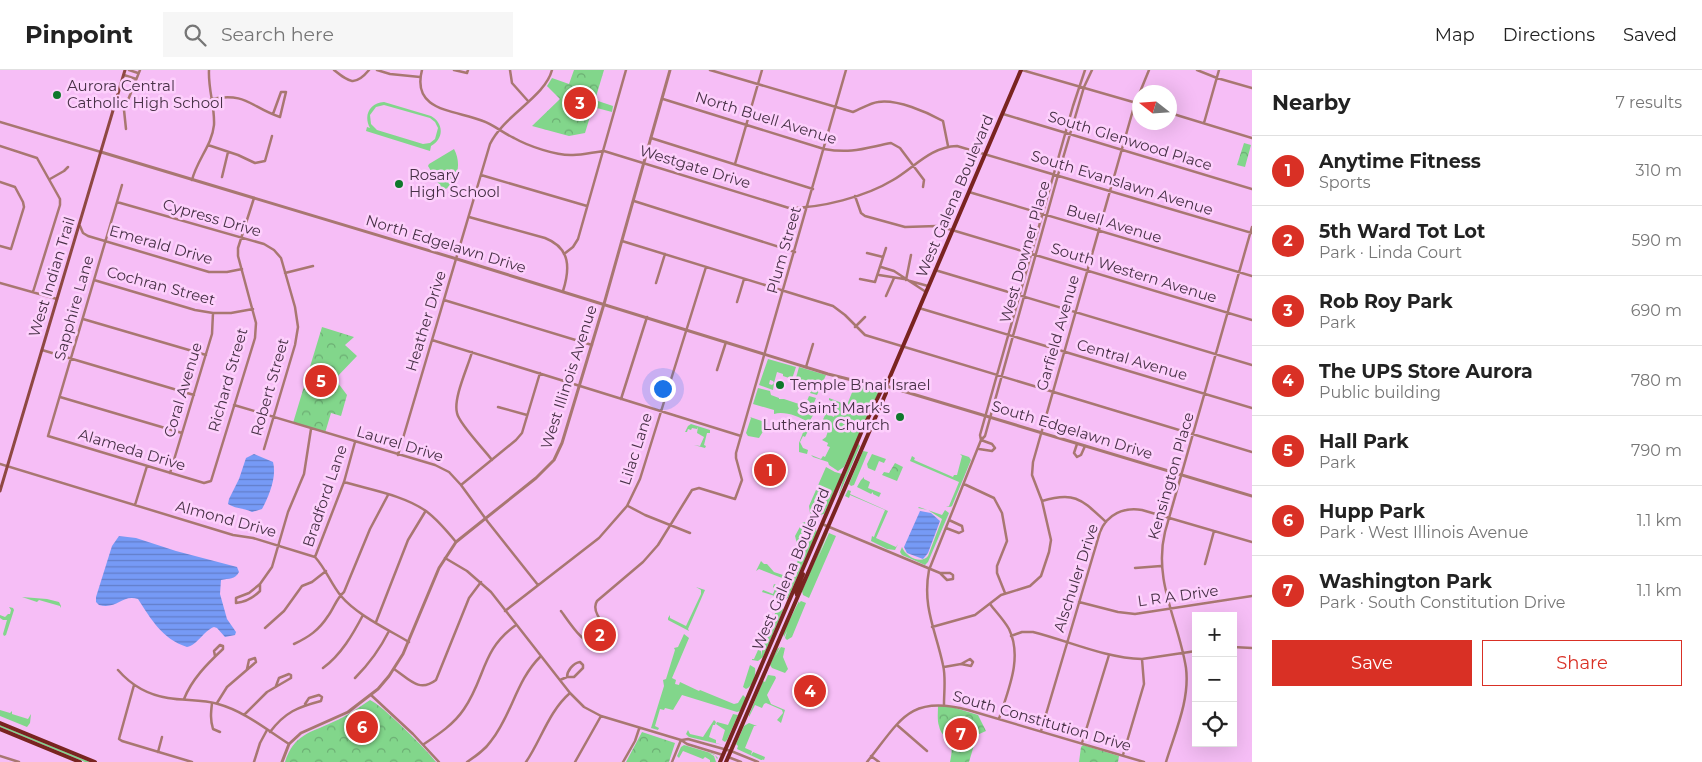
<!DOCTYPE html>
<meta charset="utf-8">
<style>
:root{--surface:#fff;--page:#f6f6f6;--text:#222;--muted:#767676;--line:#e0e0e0;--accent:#d93025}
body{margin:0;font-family:Montserrat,sans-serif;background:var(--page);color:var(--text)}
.controls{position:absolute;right:15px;bottom:15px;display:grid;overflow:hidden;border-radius:0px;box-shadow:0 5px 20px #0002}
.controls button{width:45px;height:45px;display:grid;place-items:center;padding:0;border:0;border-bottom:1px solid var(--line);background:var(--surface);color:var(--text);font:25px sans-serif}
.compass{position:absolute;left:1132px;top:15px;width:45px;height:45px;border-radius:50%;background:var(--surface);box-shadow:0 5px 20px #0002;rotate:287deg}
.you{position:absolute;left:662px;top:318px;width:18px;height:18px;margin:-12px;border:4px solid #fff;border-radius:50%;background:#1a73e8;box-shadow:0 0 0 8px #1a73e833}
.badge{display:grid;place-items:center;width:32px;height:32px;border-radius:50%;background:var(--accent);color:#fff;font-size:16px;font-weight:700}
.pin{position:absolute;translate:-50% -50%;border:2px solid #fff;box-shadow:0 1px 5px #0006}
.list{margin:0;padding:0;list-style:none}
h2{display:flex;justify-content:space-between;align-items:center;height:65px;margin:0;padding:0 20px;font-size:21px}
h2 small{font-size:16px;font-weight:400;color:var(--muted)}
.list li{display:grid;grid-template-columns:32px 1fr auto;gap:15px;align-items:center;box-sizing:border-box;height:70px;padding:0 20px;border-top:1px solid var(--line)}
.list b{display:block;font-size:19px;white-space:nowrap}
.list p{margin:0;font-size:16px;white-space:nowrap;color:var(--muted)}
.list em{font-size:16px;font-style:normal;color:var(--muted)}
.actions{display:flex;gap:10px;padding:15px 20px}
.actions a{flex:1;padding:11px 0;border:1px solid var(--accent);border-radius:0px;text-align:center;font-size:18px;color:var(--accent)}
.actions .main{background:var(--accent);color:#fff}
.icon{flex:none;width:28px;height:28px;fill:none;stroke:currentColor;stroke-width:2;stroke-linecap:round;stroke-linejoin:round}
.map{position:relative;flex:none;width:1252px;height:692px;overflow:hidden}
header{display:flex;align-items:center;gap:30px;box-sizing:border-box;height:70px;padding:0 25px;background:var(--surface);border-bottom:1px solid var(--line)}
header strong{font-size:24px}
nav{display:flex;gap:28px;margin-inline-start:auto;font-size:18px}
.search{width:350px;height:45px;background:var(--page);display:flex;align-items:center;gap:12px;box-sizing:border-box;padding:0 18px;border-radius:0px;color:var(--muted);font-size:19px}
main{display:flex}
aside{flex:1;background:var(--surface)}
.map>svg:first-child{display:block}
.green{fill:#82d68b;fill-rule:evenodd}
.park{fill:url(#park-crowns)}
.water{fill:url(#water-rules)}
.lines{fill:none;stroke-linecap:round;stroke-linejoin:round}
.minor{stroke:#a87771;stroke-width:2.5}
.tertiary{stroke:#a87771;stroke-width:3}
.secondary{stroke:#8e4842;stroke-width:3}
.primary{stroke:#792420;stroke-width:4}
.poi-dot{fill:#0e782b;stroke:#fdd0fc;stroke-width:2}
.labels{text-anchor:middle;stroke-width:5;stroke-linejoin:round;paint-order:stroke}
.poi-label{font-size:15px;fill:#473046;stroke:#fdd0fc;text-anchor:start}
.street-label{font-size:15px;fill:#473046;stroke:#fdd0fc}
</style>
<header>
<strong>Pinpoint</strong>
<div class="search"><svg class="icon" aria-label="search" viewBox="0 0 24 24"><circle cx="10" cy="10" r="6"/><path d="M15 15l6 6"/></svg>Search here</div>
<nav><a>Map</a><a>Directions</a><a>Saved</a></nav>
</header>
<main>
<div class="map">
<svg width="1252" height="692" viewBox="0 0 1252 692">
<defs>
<pattern id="park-crowns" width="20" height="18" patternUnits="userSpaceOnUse" patternTransform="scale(1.25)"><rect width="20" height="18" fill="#82d68b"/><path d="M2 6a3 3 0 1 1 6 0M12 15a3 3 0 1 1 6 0" fill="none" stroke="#6cae73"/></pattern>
<pattern id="water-rules" width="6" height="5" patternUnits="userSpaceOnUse" patternTransform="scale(1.25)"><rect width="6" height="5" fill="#769af6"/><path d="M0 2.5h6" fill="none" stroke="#637ec9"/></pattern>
</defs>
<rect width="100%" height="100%" fill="#f6bef6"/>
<path class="green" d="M384 32 431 46C444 53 444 69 431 76L430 81 366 61 367 57 370 58C363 45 370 33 384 32ZM384 35 430 48 435 52 438 58 435 69 430 73 423 74 377 60 371 54 370 45 376 37Z
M454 79C462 94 458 112 443 121L428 96 429 94Z
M768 289 796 297 791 312 789 311V308L783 306V304L777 302 774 313 773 311 770 310 769 314 772 315 774 313 773 320 759 315Z
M799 297 826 305 817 325 810 323V320L794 315Z
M853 314 876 317 879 321 844 397 838 401 829 395 828 392 813 387 811 385 821 389 823 386 825 387 830 377 827 376 828 373 822 370 826 367 829 358 821 354 826 343 834 347 836 338 833 332 829 330V328L847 335 853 320 851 318Z
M758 318 770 321 771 325 779 328V329H784L805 336 809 326 816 328 811 340 815 342 809 352 812 353 805 367 803 366 800 372 803 378 808 380 807 384 799 382V373L807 352C799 346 784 341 774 344V340L753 334Z
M750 347 768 353 759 368 748 366 746 363 751 348Z
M691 354 710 360V363H707L704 375 706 376 705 378 694 375 700 376 704 367 697 363 698 357 697 359 692 358 691 360 688 359 687 362H685L688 356Z
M858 373 860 376 838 427 843 410Z
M863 381 868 382 867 384 854 415 851 416 849 414Z
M872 384 886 389 884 393 879 391 875 401 868 398 867 394Z
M960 384 969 387 971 390 952 436 950 437 946 436H949L959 412 910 391 912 386 915 388 914 390 953 407 954 405H957L962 386Z
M826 397 835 402 842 404 824 444 819 445 822 446 819 447 810 443 809 436Z
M864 407V409L870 412 868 418 881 423 879 427 873 424V422L871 424 857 417 861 410Z
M848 420 851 421 850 424 888 441 876 468 896 477 898 474 895 480 887 479 871 471 872 466 874 467 875 464 885 440 850 425 849 428 845 426Z
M919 437 942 445 945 440 949 443 928 492 925 495 902 485 900 482 902 477C905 486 921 495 928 486L942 449 928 440 918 438Z
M805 452 815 457 817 462 788 528 783 531 782 529 800 485 795 466 802 453Z
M828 462 817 490 829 463 836 466 809 528 803 525 802 521 827 463Z
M761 491 764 494H767L774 502 786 506 785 511H782V508L759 499 756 501Z
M774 514 781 517 783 515 778 527 762 522 763 520 773 524 775 519 773 517Z
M696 517 705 520 688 559 689 561 668 550V548L670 545V548L686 556 701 524V520Z
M22 527 47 529 59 532 61 536 60 538V536L39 530 37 532Z
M799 531V533L801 531 806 533 792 567 787 570 785 568 787 561 784 567 783 563Z
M779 535H782L783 540 763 587 758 591 752 590V589H754L758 580 761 581 762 586V580L759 579 760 575 758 574 761 573 766 562 763 561 764 559 767 560Z
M9 537 13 538 14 540 6 565 4 566 3 564 7 550H3L0 548V545L5 547 8 544H10L11 540Z
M684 564 689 568 672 608 676 610 675 614 679 615 680 612 699 621 700 620 734 634 738 633 743 625 746 628 740 641 737 642 682 625 673 640 665 638 664 640 660 639 655 656 659 658 658 660 651 658 664 616 663 610 666 609 675 580 674 578 678 577Z
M780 577 775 587 781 577 785 578 783 587 788 599 785 603 772 598 770 595 777 579Z
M750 595 755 598C756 603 754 616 746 619L743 617Z
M768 605 775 606 776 608 767 625 771 634 785 640 781 653 777 650 783 643 782 640 766 633 764 634 762 638 755 635 749 647V645L763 611 765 612Z
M0 640 10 643 12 641V644L28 649 31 644 30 653 27 657 0 646Z
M733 644 738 645 727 670 725 672 722 670 725 660 716 654 717 652 728 655Z
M714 650 716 652 715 655H713L709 667 716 670V673L723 675 689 667 686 664 688 660 690 664 703 667Z
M749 653 757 656H754L745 678 752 681 751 685 753 682 765 687 764 690 762 689 763 690H761L737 679 738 676 736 674 744 656Z
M0 655 90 692H85L0 657Z
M684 675 714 684 718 688 717 689 715 685 709 683 714 686 716 692H710V690L705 687 703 689 683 681 679 688 677 686 681 677Z"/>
<path class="park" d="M574 0H604L595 30 613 36 612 42 593 37 585 63 569 66 532 56 560 29 547 16 552 8 569 14Z
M1244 73 1251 75 1245 97 1237 95Z
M322 257 354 267 345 275 357 286 335 309 347 325 341 346 331 343 325 363 293 353Z
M895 393 903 397 897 411 882 405 884 402 889 403Z
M370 630C382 635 427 680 436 692H285C294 664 310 663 333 652 347 646 358 638 370 630Z
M938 636H949L978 645 986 661 977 665 969 692H950C956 664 943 673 939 656 937 650 938 642 938 636Z
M642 662 675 673 669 692H626Z
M1083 675 1119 686 1118 692H1079L1081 677Z"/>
<path class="water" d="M254 384 273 392C277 407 269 426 262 439L252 442C244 438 236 439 228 434L229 429 239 409 246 388Z
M920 441 931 443 940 451 928 483 923 489 907 483 904 477Z
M119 466 136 468 176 481 237 497 239 502C235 510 229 508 221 510L220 524 227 549 236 562 235 565 225 567 217 558 214 557C203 561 198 575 187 577 162 569 151 549 138 529 122 524 117 540 99 535L96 532V527L112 476Z"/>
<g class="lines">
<path class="minor" d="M129 0 138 3
M334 0C349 12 355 17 369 0
M377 0 390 4 420 7
M422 0C411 42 456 40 483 51 494 55 503 63 514 68 528 76 557 86 573 85 583 85 594 82 604 81L789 138C821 138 865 127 893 110 915 97 930 77 957 76L1252 163
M454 0 467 3 468 0
M510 0 512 13 528 31
M710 0 853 42C861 39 870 33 878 32 897 29 927 42 943 51L948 76
M1022 0 1140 34
M1197 0 1217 8 1252 18
M124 5 136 9
M1140 22 1149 0
M211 29C247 22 250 37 280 47L286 22
M663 29 824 79C852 84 865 78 891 73L900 78 924 110 923 117
M1170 43 1252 68
M273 44 281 22H286
M1003 44 1252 119
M0 52 101 82
M1204 53 1219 0
M126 59 124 40 140 0
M651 68 813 119
M208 75 238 85 255 93 265 91 272 66
M0 76 37 88 60 129V135L33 222
M735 94 762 0
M481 105 587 136
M222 107 228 82
M50 109 64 101 68 97
M192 110C197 90 212 75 214 55 215 37 208 19 209 0
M0 112 15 117 23 132 24 137 11 179 0 176
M122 115 48 366 204 413 211 411 255 268 256 253 238 186V178L254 128
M969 122 1252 206
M855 126 861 143 865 146 905 157 937 156 952 160 1252 250
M634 131 795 182
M117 132 264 174 274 180 281 188 295 237 298 257 295 275 264 379
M469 147 545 168C571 178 570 199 563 221
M80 156 83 163 88 166 209 202H227L242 199
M622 171 833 236 845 245 865 265 1252 382
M867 183 883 187
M564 184 573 177 578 169 626 0
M881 197 894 201 926 222
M935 200 1252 295
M285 203 313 196
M879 205 904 209
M860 209 875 212 886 178
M94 210 195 240 213 243H231L253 239
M906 210 911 185
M910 211 928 216
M0 213 57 229
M656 213 665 184
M886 226 894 208
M444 230 592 275
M737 232 744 209
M919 238 1252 338
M83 249 206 285
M855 257 865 247
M432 270 741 366
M42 280 194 325
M472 282C468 297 453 328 457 343 459 354 484 379 492 390
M806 297 813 274
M717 300 726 272
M60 327 182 363
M621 329 647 247
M234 335 435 395 449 402 461 415 488 452 538 515
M498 337 527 345
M981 370 980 365 1073 36 1085 0
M1077 374 1074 383 1077 387 1081 385 1085 376
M979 379 992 381 995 378 992 374 981 370
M398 385 490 74C504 45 545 27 552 0
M0 394 233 465 253 468 315 487C326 499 331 514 341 526 357 545 387 559 409 572
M170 403 212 264 213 243
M344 412C371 420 403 425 426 441 438 450 447 461 456 472
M964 414 994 428 1002 443 1007 471 997 496V503L1005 523
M461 415 516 370 522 363 540 303
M1042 431C1076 421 1082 430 1106 452
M135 435 147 396
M628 436 645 445 690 463
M822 454 940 503 947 510 953 509V505L950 503H940
M946 458 959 463 963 461 962 456 949 450
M315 487 344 412 355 372
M445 488 467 501 491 522 570 623 584 637 601 646 681 670 687 674 723 685
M1205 494 1214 461
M1135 498 1161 496
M260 514V521C254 527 245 532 236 533V528L249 523 260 514 272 497 288 442 304 404 311 359
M1079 532 1118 542 1135 544 1252 526
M990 534C996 542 1004 550 1009 559 1023 588 1008 620 999 649
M505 541 599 468 627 436 640 409 706 197
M561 541C568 550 586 580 599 574 604 573 609 567 612 564 606 556 590 542 597 531L643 492 658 475 692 420 699 418 735 429 742 410 736 388V383L846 0
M376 552 408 470 425 442
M932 557 975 545 1001 525 1030 516 1041 506 1049 482 1051 470 1042 431 1032 405 1033 392 1135 33 1140 23
M265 558 284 541 302 516 312 512 326 501
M1011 566 1022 562H1033C1069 571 1105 588 1142 589L1196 581
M294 574C309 567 319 560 328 546 334 538 336 529 344 522L370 459 388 425
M1233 577 1252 578
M944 597 961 594 971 596 973 592 970 589 961 594
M323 598C341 585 353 564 363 545
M394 599C409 609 419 623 436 610L469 528 481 512
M118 600C131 615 149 625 168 628 185 631 202 629 218 634 244 641 267 660 289 674
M355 608C369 594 380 579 389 561
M560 610 567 607H574L583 598V595L580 592C573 593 567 601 567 607
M134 615 119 669 122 671 192 692
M371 625 413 664 439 692
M184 629C192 609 207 594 223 579V576L220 575 214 581 215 586
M212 633C211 642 210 649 213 659L220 662
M217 633 227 617 256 592 255 588 249 590 247 599
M944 634C944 622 946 607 943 595 936 561 922 537 929 500L981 370 985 366 1058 105 1084 17 1092 0
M244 645 267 622 291 608V605L289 604 279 608 276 616
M897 655 927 681
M1041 661 1100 462C1107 444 1124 437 1142 440L1252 472
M270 662C285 642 298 637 321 631L322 627 319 625 309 628 305 634
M682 670 688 669 731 681 758 692
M1082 673 1109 585
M424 674C439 664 454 654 464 639 486 607 481 580 516 555
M158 682 162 667
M1123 685 1144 614 1142 589
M0 686 19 692
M871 686 879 692
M728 687 741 692
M254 692 260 673 267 660
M467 692C476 686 485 680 491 671 512 645 516 610 541 586
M526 692C541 670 549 641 570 623
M575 692 601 646
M623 692 635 671 639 659
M672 692 681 670
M867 692C900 651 909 624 968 640L1144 692
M1166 692C1175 662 1190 630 1186 598 1179 552 1153 511 1165 462L1252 157"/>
<path class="tertiary" d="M101 82 457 189 828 304 852 310 886 316 1252 426
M282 692 289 674 301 663 348 642 378 619 389 606 403 584 439 498 456 472 536 408 554 390 562 373 604 234 670 0"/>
<path class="secondary" d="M0 421 125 0"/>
<path class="primary" d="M797 525 796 521 803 504
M0 653 95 692
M0 659 80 692
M720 692 861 363 881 321 886 316 1021 0
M726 692 886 323V316"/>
</g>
<g class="poi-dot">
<circle cx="57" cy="25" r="5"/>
<circle cx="399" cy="114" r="5"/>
<circle cx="780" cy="315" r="5"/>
<circle cx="900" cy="347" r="5"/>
</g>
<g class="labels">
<g class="poi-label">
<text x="67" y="21">Aurora Central<tspan x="67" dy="17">Catholic High School</tspan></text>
<text x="409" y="110">Rosary<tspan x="409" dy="17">High School</tspan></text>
<text x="790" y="320">Temple B'nai Israel</text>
<text x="890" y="343" text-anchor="end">Saint Mark's<tspan x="890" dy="17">Lutheran Church</tspan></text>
</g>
<g class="street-label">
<text transform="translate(766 48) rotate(17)" y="5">North Buell Avenue</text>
<text transform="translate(1130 71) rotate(17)" y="5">South Glenwood Place</text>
<text transform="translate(695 97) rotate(17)" y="5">Westgate Drive</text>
<text transform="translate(1122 113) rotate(17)" y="5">South Evanslawn Avenue</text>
<text transform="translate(955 126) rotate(-67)" y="5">West Galena Boulevard</text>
<text transform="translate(212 148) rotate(16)" y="5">Cypress Drive</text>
<text transform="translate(1114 154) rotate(17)" y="5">Buell Avenue</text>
<text transform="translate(446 174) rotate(17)" y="5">North Edgelawn Drive</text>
<text transform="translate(161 175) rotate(16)" y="5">Emerald Drive</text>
<text transform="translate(784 180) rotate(-74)" y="5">Plum Street</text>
<text transform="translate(1025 182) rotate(-74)" y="5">West Downer Place</text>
<text transform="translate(1134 203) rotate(17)" y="5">South Western Avenue</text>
<text transform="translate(52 207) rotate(-73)" y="5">West Indian Trail</text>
<text transform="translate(161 216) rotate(15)" y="5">Cochran Street</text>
<text transform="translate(74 238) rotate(-74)" y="5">Sapphire Lane</text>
<text transform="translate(426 251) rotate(-73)" y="5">Heather Drive</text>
<text transform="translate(1058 263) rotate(-74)" y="5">Garfield Avenue</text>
<text transform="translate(1132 290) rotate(16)" y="5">Central Avenue</text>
<text transform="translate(569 307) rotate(-72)" y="5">West Illinois Avenue</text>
<text transform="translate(228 310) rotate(-74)" y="5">Richard Street</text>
<text transform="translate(270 317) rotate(-74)" y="5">Robert Street</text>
<text transform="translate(183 320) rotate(-73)" y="5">Coral Avenue</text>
<text transform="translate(1072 360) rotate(17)" y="5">South Edgelawn Drive</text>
<text transform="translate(400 374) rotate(17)" y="5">Laurel Drive</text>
<text transform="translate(636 379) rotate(-72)" y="5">Lilac Lane</text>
<text transform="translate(132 380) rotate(17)" y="5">Alameda Drive</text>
<text transform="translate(1171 406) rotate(-74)" y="5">Kensington Place</text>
<text transform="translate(325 426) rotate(-71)" y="5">Bradford Lane</text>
<text transform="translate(226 449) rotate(15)" y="5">Almond Drive</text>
<text transform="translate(791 499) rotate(-67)" y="5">West Galena Boulevard</text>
<text transform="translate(1076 508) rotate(-72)" y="5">Alschuler Drive</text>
<text transform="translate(1178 526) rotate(-8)" y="5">L R A Drive</text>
<text transform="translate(1042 651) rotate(16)" y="5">South Constitution Drive</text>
</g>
</g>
</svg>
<div class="controls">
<button>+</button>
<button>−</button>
<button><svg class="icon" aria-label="locate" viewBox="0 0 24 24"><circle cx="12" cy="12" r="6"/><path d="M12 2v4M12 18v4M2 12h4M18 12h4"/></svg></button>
</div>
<svg class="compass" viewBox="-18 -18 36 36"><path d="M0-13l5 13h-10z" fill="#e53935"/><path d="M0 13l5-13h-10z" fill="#767676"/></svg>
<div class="you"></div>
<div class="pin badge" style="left:770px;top:400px">1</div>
<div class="pin badge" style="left:600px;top:565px">2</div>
<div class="pin badge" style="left:580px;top:33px">3</div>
<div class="pin badge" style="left:810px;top:621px">4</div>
<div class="pin badge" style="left:321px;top:311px">5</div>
<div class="pin badge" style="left:362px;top:657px">6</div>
<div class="pin badge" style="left:961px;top:664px">7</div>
</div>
<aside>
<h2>Nearby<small>7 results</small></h2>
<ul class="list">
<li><span class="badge">1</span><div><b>Anytime Fitness</b><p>Sports</p></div><em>310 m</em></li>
<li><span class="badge">2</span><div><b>5th Ward Tot Lot</b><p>Park · Linda Court</p></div><em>590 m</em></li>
<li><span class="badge">3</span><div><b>Rob Roy Park</b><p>Park</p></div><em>690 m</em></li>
<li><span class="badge">4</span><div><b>The UPS Store Aurora</b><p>Public building</p></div><em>780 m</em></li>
<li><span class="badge">5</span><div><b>Hall Park</b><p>Park</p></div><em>790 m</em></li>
<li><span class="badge">6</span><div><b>Hupp Park</b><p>Park · West Illinois Avenue</p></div><em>1.1 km</em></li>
<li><span class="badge">7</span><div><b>Washington Park</b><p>Park · South Constitution Drive</p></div><em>1.1 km</em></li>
</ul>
<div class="actions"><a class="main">Save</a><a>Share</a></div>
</aside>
</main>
